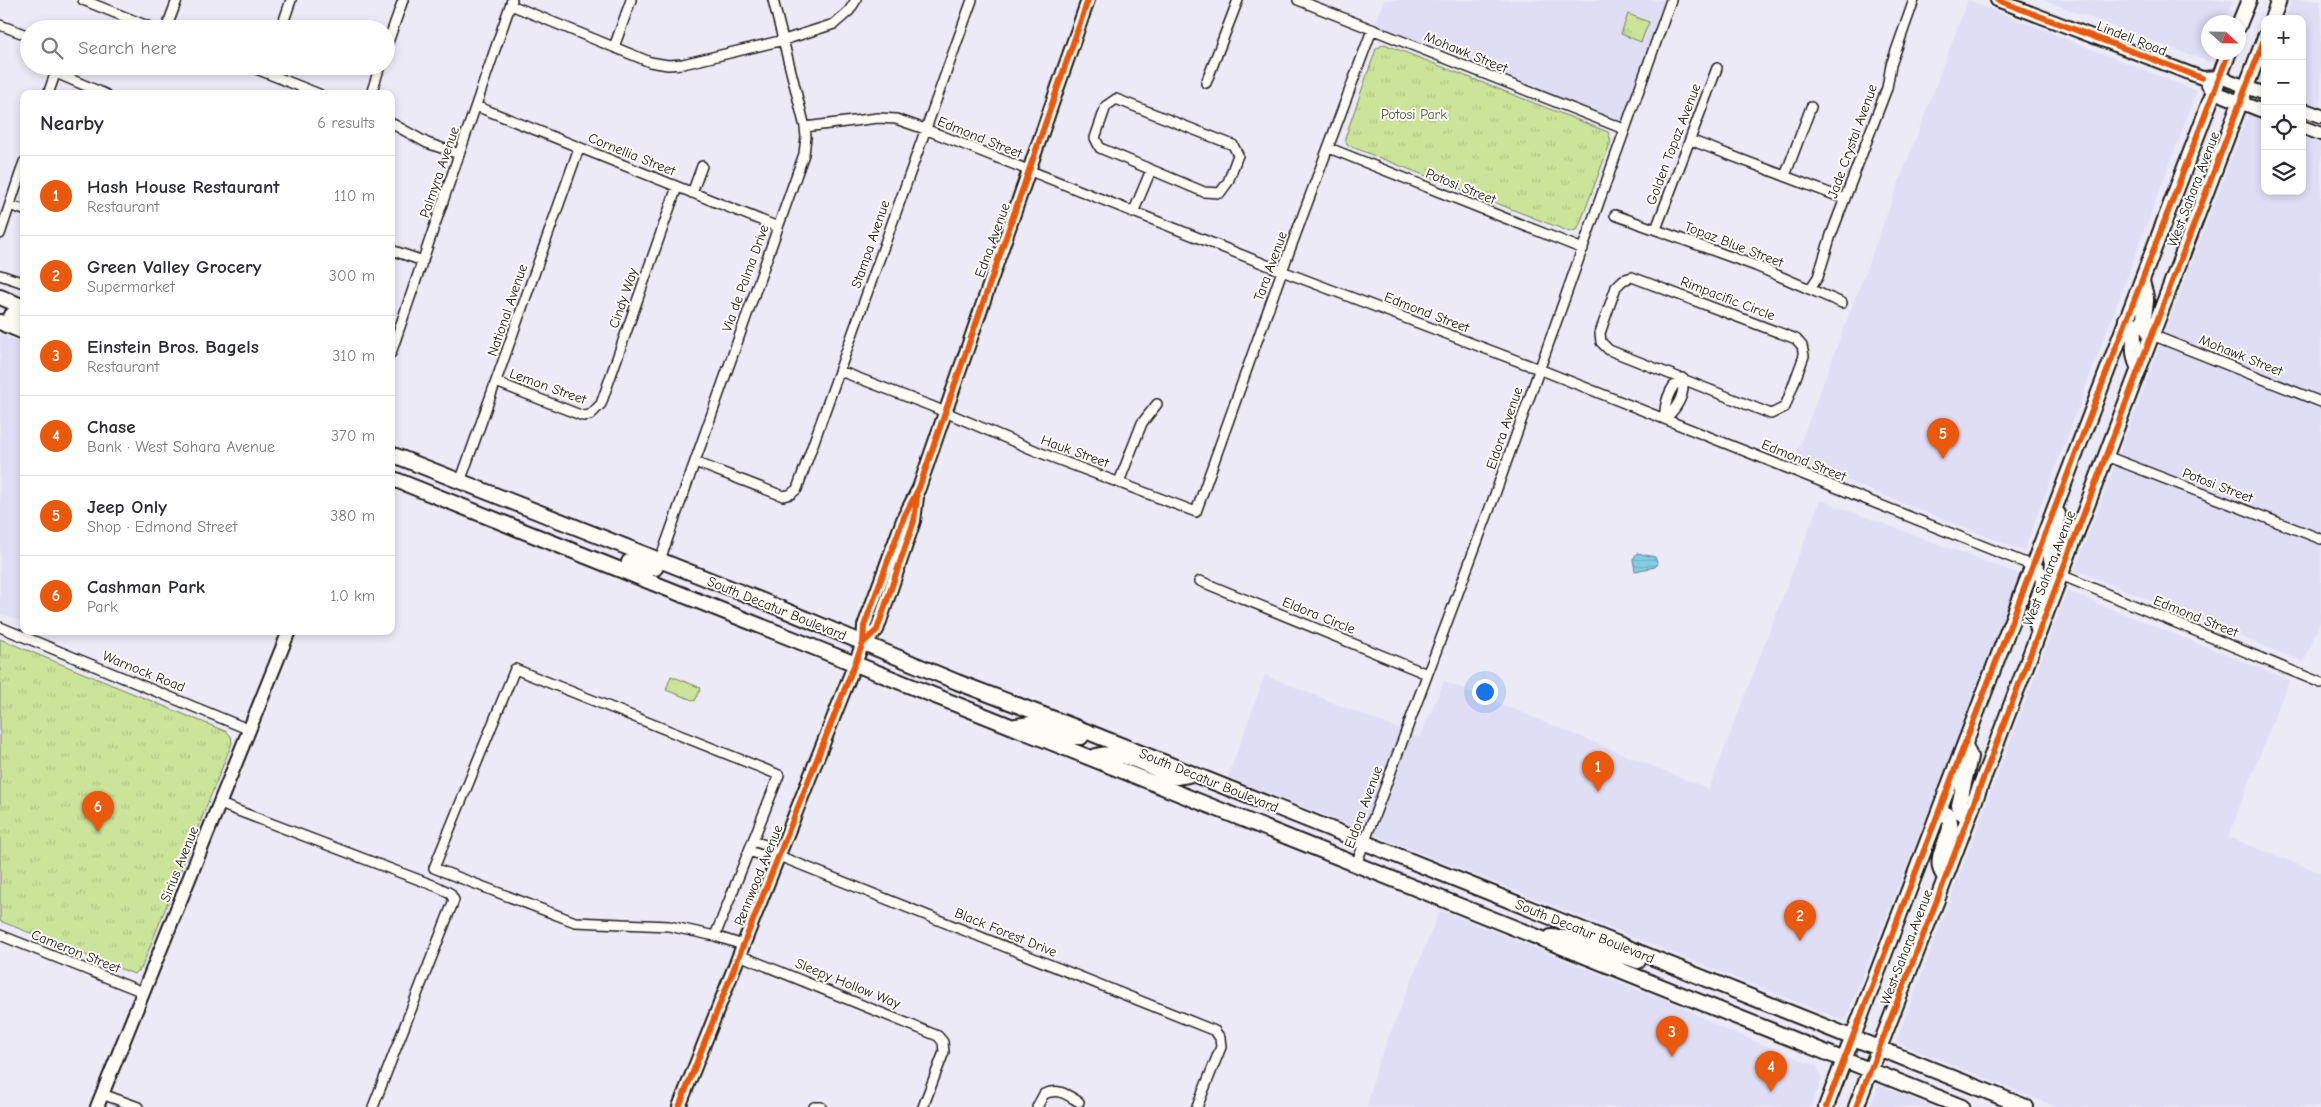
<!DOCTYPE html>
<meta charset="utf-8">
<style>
:root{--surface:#fff;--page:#f7f7f7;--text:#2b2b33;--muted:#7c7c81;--line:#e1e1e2;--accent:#ea580c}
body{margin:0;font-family:"Comic Neue",sans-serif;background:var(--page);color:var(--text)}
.controls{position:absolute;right:15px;top:15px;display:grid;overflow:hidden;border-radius:10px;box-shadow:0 2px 8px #0003}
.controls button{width:45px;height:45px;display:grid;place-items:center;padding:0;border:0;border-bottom:1px solid var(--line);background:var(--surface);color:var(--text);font:25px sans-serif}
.compass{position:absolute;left:2201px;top:15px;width:45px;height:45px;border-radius:50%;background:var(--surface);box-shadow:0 2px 8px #0003;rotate:112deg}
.you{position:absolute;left:1484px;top:691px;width:18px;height:18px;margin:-12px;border:4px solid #fff;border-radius:50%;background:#1a73e8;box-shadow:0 0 0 8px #1a73e833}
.badge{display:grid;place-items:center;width:32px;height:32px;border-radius:50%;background:var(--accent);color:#fff;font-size:16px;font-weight:700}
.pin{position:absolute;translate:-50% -41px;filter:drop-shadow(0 1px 2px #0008)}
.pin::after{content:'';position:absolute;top:26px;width:18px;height:15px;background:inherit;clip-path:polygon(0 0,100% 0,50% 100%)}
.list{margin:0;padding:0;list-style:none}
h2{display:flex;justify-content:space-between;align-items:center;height:65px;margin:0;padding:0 20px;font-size:21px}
h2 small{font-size:16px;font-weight:400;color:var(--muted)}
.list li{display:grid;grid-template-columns:32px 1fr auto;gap:15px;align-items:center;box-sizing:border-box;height:80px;padding:0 20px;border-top:1px solid var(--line)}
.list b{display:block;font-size:19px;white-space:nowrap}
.list p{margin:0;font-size:16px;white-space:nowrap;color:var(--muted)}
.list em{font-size:16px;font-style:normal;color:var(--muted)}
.icon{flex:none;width:28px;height:28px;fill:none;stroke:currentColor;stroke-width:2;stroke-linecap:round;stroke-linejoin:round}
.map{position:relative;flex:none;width:2321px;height:1107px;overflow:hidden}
.search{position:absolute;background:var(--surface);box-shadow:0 2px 8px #0003;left:20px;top:20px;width:375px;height:55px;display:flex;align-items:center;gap:12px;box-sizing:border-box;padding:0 18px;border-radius:28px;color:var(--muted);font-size:19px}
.panel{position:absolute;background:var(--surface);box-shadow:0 2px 8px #0003;left:20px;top:90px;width:375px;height:545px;border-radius:10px}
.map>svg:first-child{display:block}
.built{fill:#e0def5}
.grass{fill:#cce49a;stroke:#74805b}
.park{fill:url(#park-tufts);stroke:#74805b}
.water{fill:url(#water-rules);stroke:#5b8695}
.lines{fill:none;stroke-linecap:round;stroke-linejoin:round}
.street-casing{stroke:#1c1c1c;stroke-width:12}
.secondary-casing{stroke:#1c1c1c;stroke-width:16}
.primary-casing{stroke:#1c1c1c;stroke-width:18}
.street{stroke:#fdfcf7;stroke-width:9}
.secondary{stroke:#fdfcf7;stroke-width:12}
.primary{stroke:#fdfcf7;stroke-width:14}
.cycleway-casing{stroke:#fdfcf7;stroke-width:9}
.cycleway{stroke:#e8590c;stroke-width:6}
.labels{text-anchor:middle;stroke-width:4;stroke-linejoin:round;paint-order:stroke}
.street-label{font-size:14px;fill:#1c1c1c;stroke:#fdfcf7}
.park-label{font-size:14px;fill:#515842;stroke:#fdfcf7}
</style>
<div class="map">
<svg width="2321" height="1107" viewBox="0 0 2321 1107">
<defs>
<pattern id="park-tufts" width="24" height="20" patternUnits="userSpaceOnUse" patternTransform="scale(1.25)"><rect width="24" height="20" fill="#cce49a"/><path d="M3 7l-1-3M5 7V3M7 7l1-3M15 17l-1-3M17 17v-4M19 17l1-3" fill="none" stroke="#afc384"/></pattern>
<pattern id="water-rules" width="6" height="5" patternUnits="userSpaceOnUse" patternTransform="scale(1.25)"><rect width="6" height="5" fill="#85cce6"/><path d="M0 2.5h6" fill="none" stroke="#72afc5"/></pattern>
</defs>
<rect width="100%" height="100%" fill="#eceaf6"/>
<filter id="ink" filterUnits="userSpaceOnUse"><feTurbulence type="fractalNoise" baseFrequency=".02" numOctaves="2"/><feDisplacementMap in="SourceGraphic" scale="10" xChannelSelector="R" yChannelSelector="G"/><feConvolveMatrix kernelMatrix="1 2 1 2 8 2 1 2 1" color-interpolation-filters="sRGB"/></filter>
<g filter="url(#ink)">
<path class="built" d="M1384 0H1671L1624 129 1372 30Z
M1968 0 2197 91 2024 551 1794 460Z
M2043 0H2233L2224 22H2208V52L2213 53 2209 62Z
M2292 0H2321V107L2302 100V19H2285Z
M2248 114 2265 121V191H2302V135L2321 142V620L2304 662 2075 570Z
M0 334 24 344 23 622 0 613Z
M1820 500 2022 575 1845 1021 1228 777 1265 675 1420 738 1444 681 1709 789Z
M2067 591 2289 680 2228 837 2321 873V1107H2056L1896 1042Z
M1440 910 1685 1008 1719 1027 1817 1066 1822 1078 1811 1107H1367L1377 1066Z
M1879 1085 1934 1107H1869Z"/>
<path class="grass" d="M671 676 701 688 695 701 666 690Z"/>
<path class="park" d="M1628 14 1649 22 1641 42 1621 34Z
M1384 44 1608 132 1611 141 1578 229 1570 232 1347 145 1345 138 1376 49Z
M0 639 227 732 231 736 232 743 141 969 134 974 0 921Z"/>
<path class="water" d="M1637 553 1655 557 1658 564 1655 567 1635 571 1633 559Z"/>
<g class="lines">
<g class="street-casing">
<path id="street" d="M83 0 155 29
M1298 0 1624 129
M511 5 650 62 668 65 683 64 784 40 834 24 849 11 856 0
M0 25 29 36
M166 29 177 0
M281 29 291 0
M614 47 631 0
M386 48 403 0
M249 66 319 94
M56 73 105 94
M1206 83 1238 0
M48 94 58 66
M371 94 380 66
M1116 99 1233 145 1238 155 1228 182 1220 193 1204 192 1100 148 1095 138 1106 106Z
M476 106 778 227
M391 123 427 143 459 154
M805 127 878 118 896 119 925 129 1282 271 1539 369 2033 566
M1690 140 1845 199
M1329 148 1583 249
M1785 176 1811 107
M692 193 702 166
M10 205 24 210
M1133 213 1151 170
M1615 215 1756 266 1842 303
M1656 229 1717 68
M0 234 24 162
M391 250 423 261
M0 275 24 283
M1632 277 1796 339 1802 346 1804 356 1785 407 1771 414 1609 350 1601 342 1600 333 1616 287 1623 280Z
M1810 289 1818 277 1831 235 1887 88 1891 65 1914 0
M2152 335 2321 402
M391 353 512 0
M840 371 931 406 1041 453 1196 512 1282 271 1372 30
M1682 378C1686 394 1677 408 1665 419 1664 404 1669 387 1682 378Z
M496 382 583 416 590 415 601 404 677 187
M2106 456 2321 539
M695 462 783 496 791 494 797 489 972 0
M460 482 579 148
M1119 482 1142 423 1157 404
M660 560 804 154 806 137 805 127 773 0
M2061 575 2321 683
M1200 581 1427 674
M0 627 250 730
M220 804 438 887 450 893 454 900 373 1107
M753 841 765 845 779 856 1215 1031 1220 1038 1221 1047 1197 1107
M749 851 761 855 779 856
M1357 862 1494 497 1671 0
M0 935 143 992
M715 936 669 926 575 922 434 868 515 669 779 775 715 936 743 945
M739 955 938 1036 943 1042 944 1052 923 1107
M102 1094 138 1107
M814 1107H821
M1037 1107 1044 1094C1059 1088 1066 1094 1079 1102"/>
</g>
<g class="secondary-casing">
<path id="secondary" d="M1997 0 2202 78 2220 77 2265 94
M2208 85 2214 92 2265 112
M2302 109 2321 116
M2302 127 2321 134
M863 643 877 630 914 521 917 497
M97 1107 289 631
M679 1107 863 643 864 626 904 517 919 488 1088 0"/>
</g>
<g class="primary-casing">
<path id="primary" d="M2272 19 2279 0
M2238 27 2249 0
M2142 281C2143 288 2147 295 2146 301 2145 314 2140 324 2152 335
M0 297 24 307
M2126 319 2133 324C2136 342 2130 351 2139 369
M0 322 24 332
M6 325 12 315 24 318
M391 454 758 599 957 682 1083 730 2026 1107
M391 478C915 687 1439 896 1962 1107
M2058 514C2057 520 2057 528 2056 534 2053 555 2044 557 2061 575
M629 562 644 568H655L660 560
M2033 566C2052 581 2038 589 2036 607 2035 613 2037 621 2037 627
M1016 726 1031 724 1075 737H1081L1085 731
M1965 745 1970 757 1959 805 1960 811 1968 818
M1091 758C1116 746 1145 765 1169 775L1176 777 1188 775
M1940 811 1948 815C1957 831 1936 850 1940 867 1940 871 1944 875 1945 878
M1551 937 1574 939 1604 949 1609 948 1612 942
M1606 964C1616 951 1626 957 1638 961
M1826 1107 2229 52
M1856 1107 1937 900 2265 37"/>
</g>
<use href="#street" class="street"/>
<use href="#secondary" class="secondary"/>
<use href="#primary" class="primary"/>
<g class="cycleway-casing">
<path id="cycleway" d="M1997 0 2202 78
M863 643 877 630 914 521 917 497
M679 1107 863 643 864 626 904 517 919 488 1088 0
M1826 1107 2229 52
M1856 1107 1937 900 2265 37"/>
</g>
<use href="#cycleway" class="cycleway"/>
</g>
</g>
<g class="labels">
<g class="street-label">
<text transform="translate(2132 38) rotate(21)" y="5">Lindell Road</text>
<text transform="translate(1466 52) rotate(22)" y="5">Mohawk Street</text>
<text transform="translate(980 137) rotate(22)" y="5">Edmond Street</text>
<text transform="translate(1852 141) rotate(-70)" y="5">Jade Crystal Avenue</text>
<text transform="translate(1673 144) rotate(-69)" y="5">Golden Topaz Avenue</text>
<text transform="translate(632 154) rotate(22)" y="5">Cornellia Street</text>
<text transform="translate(439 172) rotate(-71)" y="5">Palmyra Avenue</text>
<text transform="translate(1461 186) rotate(22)" y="5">Potosi Street</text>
<text transform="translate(2193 189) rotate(-69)" y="5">West Sahara Avenue</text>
<text transform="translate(992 240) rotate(-70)" y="5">Edna Avenue</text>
<text transform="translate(870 244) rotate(-71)" y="5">Stampa Avenue</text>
<text transform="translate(1734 244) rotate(21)" y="5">Topaz Blue Street</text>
<text transform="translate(1270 266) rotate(-70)" y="5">Tara Avenue</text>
<text transform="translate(745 278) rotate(-70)" y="5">Via de Palma Drive</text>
<text transform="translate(623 298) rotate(-71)" y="5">Cindy Way</text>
<text transform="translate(1728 298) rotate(21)" y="5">Rimpacific Circle</text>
<text transform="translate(507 310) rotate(-71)" y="5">National Avenue</text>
<text transform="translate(1427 312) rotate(21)" y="5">Edmond Street</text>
<text transform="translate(2241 355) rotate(22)" y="5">Mohawk Street</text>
<text transform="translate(548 386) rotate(20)" y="5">Lemon Street</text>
<text transform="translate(1504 428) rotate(-71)" y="5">Eldora Avenue</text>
<text transform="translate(1075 451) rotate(20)" y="5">Hauk Street</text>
<text transform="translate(1804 460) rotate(22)" y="5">Edmond Street</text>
<text transform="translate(2218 485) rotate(21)" y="5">Potosi Street</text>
<text transform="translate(2049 568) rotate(-69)" y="5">West Sahara Avenue</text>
<text transform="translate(777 608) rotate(22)" y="5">South Decatur Boulevard</text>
<text transform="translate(1319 615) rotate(22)" y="5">Eldora Circle</text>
<text transform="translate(2196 616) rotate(22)" y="5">Edmond Street</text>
<text transform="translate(144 671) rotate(22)" y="5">Warnock Road</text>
<text transform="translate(1209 780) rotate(22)" y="5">South Decatur Boulevard</text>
<text transform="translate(1363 807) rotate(-70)" y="5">Eldora Avenue</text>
<text transform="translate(179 864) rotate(-68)" y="5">Sirius Avenue</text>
<text transform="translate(758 875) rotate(-68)" y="5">Pennwood Avenue</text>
<text transform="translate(1585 931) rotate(22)" y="5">South Decatur Boulevard</text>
<text transform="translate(1006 932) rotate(22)" y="5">Black Forest Drive</text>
<text transform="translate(1906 947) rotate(-69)" y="5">West Sahara Avenue</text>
<text transform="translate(76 951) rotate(22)" y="5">Cameron Street</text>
<text transform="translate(848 983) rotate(22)" y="5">Sleepy Hollow Way</text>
</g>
<g class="park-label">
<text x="1414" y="119">Potosi Park</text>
</g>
</g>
</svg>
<div class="controls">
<button>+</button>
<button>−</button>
<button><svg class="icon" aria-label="locate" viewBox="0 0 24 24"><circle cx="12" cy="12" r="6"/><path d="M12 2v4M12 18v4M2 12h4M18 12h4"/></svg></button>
<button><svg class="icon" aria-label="layers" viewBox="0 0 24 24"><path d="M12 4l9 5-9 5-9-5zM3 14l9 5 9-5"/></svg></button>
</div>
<svg class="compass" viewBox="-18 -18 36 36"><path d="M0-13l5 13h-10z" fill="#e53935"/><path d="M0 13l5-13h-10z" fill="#7c7c81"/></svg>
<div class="you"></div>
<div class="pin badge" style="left:1598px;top:792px">1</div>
<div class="pin badge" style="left:1800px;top:941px">2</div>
<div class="pin badge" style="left:1672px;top:1057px">3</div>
<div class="pin badge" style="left:1771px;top:1092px">4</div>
<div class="pin badge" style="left:1943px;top:459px">5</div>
<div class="pin badge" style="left:98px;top:832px">6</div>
<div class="search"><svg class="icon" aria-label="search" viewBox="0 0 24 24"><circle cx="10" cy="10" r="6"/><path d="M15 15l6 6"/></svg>Search here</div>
<section class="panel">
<h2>Nearby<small>6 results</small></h2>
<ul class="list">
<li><span class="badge">1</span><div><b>Hash House Restaurant</b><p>Restaurant</p></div><em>110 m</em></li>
<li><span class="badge">2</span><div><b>Green Valley Grocery</b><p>Supermarket</p></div><em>300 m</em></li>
<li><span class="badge">3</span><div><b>Einstein Bros. Bagels</b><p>Restaurant</p></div><em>310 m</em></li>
<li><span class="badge">4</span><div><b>Chase</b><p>Bank · West Sahara Avenue</p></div><em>370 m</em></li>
<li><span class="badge">5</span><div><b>Jeep Only</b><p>Shop · Edmond Street</p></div><em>380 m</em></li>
<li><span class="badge">6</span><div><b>Cashman Park</b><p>Park</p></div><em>1.0 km</em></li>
</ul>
</section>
</div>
